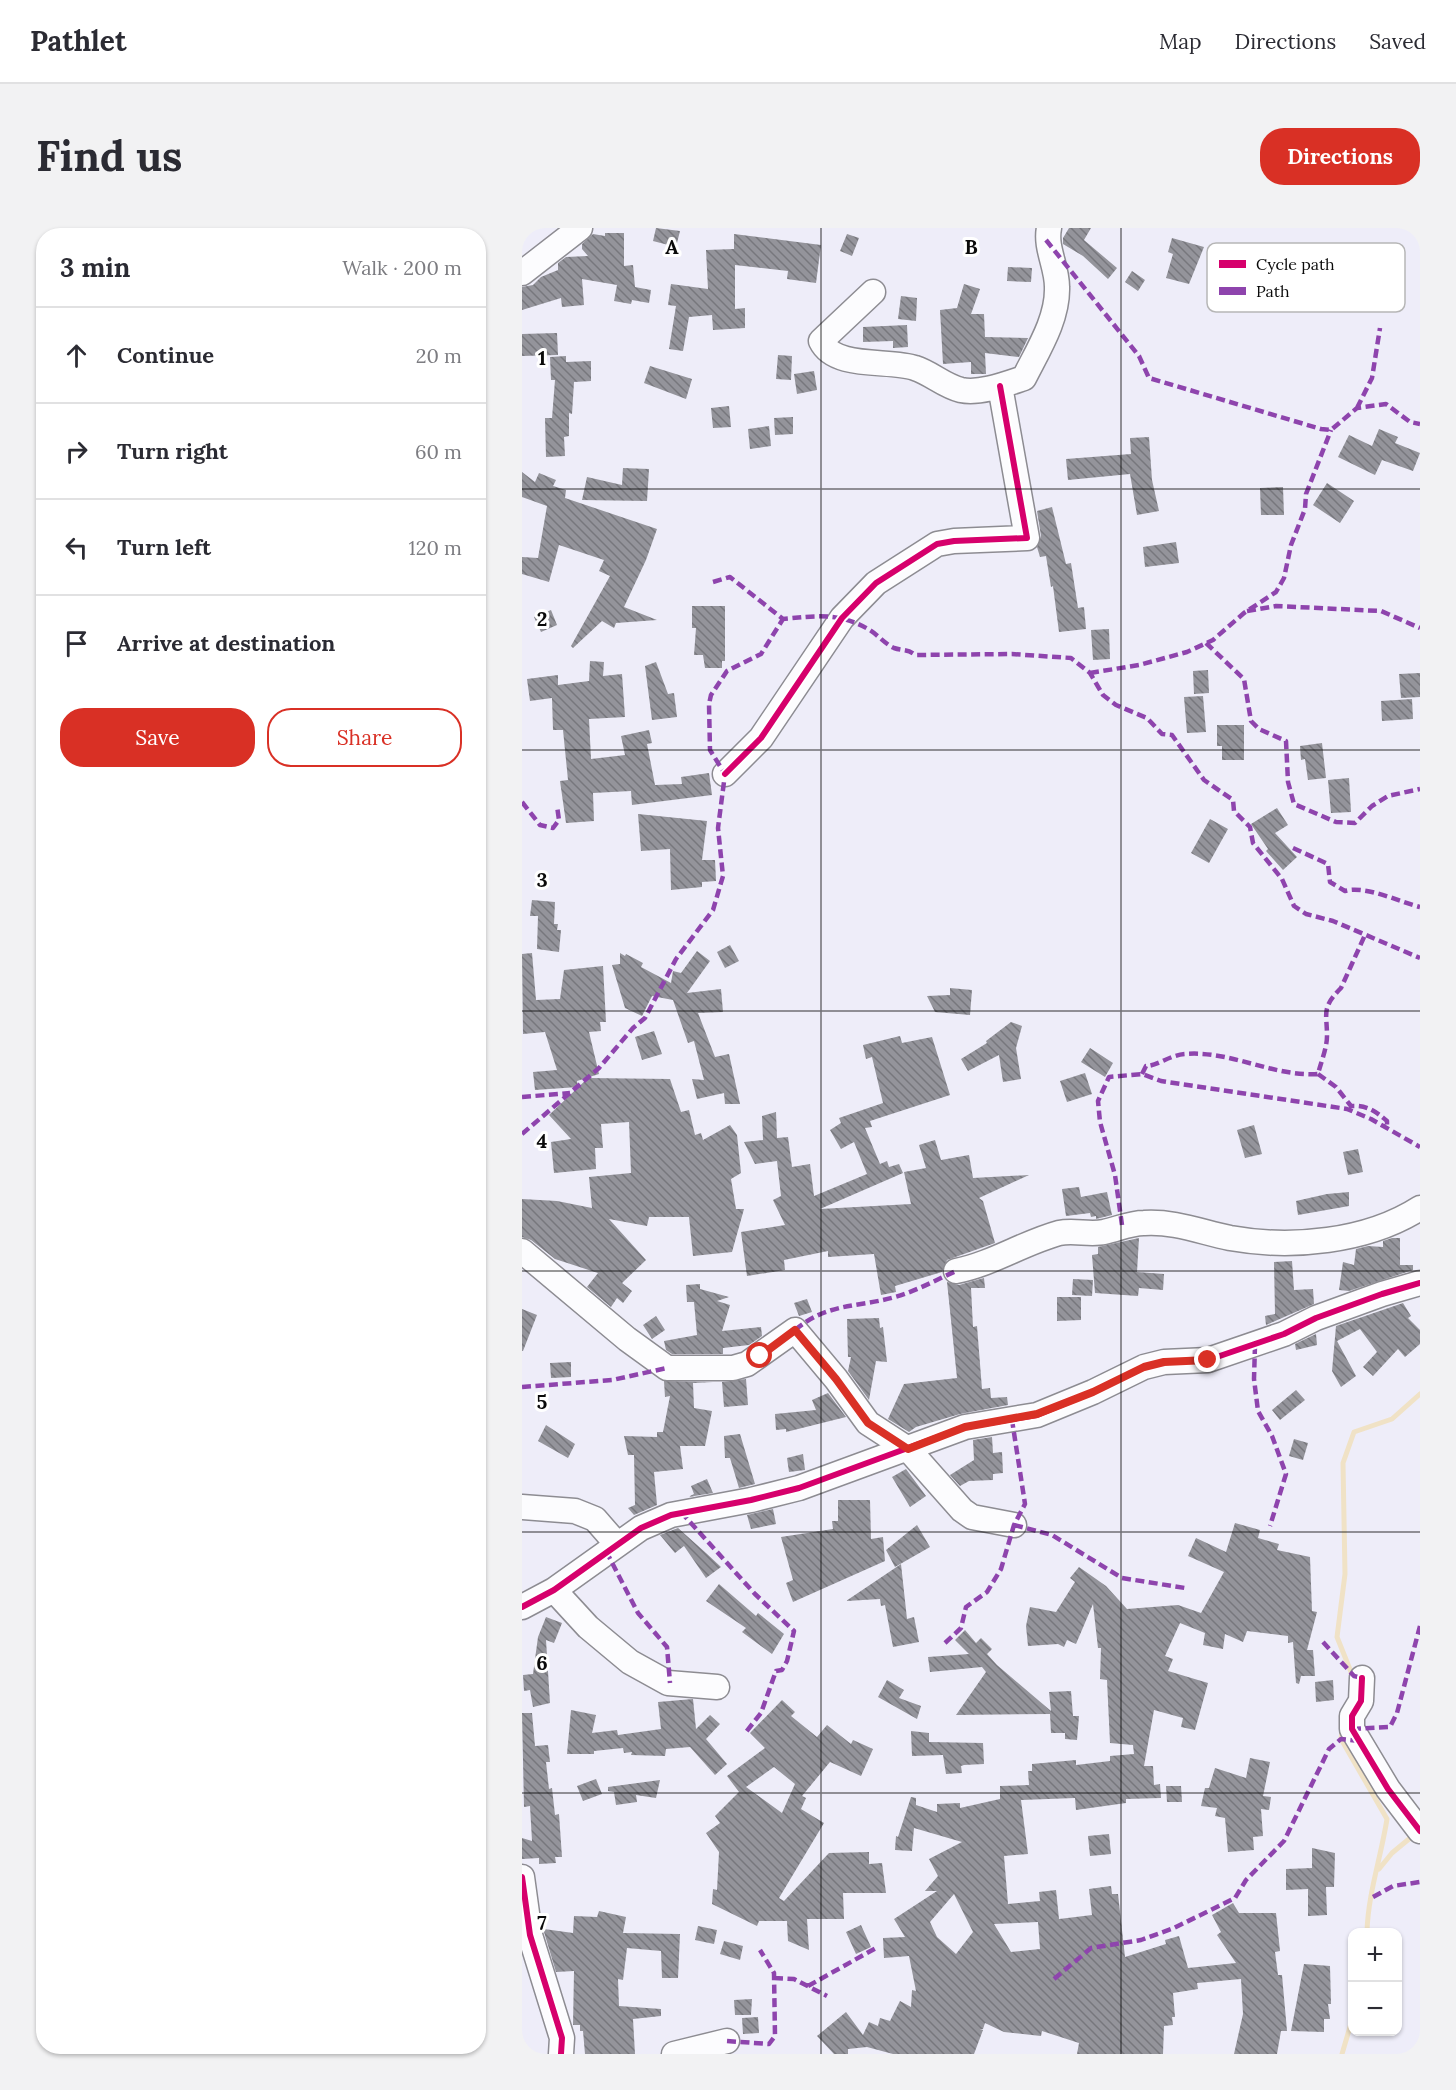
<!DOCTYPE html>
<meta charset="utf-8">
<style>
:root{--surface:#fff;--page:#f2f2f3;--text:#2b2b33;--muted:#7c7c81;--line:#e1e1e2;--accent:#d93025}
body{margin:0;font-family:Lora,serif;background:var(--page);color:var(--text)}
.controls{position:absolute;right:18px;bottom:18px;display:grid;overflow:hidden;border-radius:12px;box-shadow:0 2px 4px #0004}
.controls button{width:54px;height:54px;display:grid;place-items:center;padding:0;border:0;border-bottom:2px solid var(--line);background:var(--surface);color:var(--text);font:30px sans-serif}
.stop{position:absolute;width:18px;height:18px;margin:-14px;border:4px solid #d93025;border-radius:50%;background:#fff}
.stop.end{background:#d93025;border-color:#fff;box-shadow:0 2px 6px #0008}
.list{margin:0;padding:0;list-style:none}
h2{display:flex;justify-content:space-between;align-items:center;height:78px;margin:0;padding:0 24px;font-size:26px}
h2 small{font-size:20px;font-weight:400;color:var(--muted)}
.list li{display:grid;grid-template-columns:39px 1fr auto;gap:18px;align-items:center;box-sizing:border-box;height:96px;padding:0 24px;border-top:2px solid var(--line)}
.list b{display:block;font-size:22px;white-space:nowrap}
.list em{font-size:20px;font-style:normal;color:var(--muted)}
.actions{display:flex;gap:12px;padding:18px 24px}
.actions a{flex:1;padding:14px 0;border:2px solid var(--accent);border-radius:24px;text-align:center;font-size:21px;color:var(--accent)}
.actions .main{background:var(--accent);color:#fff}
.icon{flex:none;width:33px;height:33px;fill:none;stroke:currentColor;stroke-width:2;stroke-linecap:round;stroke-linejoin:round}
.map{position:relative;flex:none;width:898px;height:1826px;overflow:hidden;border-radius:24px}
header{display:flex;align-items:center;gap:36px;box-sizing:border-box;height:84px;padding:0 30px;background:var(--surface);border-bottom:2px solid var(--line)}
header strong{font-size:28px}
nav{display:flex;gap:33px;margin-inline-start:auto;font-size:21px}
.intro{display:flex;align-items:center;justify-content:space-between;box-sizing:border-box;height:144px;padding:0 36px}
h1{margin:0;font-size:42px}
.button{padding:15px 27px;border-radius:24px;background:var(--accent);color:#fff;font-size:21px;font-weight:700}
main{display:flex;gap:36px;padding:0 36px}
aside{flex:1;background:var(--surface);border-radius:24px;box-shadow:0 2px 4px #0004}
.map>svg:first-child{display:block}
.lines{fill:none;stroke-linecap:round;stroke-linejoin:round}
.stream{stroke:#f0e2c6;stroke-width:5}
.building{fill:url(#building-back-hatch);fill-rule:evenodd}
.minor-casing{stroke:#8d8c92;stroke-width:27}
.minor{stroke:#fcfcfe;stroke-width:24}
.quiet{stroke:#8e44ad;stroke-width:4.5;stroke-dasharray:9 4.5;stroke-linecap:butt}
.cycleway-casing{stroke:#fff;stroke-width:10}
.cycleway{stroke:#d6006c;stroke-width:6}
.route{stroke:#d93025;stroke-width:8}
.grid{fill:none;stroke:#0a0a0a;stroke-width:1.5;stroke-opacity:0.55}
.key{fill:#fff;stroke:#b6b6b6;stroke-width:1.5}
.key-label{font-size:16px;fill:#0a0a0a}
.grid-label{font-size:20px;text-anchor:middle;font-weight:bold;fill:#0a0a0a;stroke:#fff;stroke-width:6;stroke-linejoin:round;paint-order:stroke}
</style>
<header>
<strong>Pathlet</strong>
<nav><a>Map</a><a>Directions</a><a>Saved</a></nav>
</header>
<div class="intro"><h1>Find us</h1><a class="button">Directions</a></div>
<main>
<aside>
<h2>3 min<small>Walk · 200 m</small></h2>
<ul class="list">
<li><svg class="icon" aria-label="ahead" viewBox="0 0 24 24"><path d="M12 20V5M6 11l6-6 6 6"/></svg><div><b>Continue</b></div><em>20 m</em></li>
<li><svg class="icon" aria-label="right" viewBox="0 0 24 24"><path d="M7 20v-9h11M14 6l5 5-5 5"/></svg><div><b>Turn right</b></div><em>60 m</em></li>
<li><svg class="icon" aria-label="left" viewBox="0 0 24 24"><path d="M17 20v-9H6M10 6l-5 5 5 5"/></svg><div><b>Turn left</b></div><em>120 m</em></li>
<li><svg class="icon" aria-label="arrive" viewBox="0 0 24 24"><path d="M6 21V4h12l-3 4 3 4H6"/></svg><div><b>Arrive at destination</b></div></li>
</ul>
<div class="actions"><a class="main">Save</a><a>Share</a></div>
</aside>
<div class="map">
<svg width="898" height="1826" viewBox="0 0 898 1826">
<defs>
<pattern id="building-back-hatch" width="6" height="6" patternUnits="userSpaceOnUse" patternTransform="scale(1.5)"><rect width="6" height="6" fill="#94949b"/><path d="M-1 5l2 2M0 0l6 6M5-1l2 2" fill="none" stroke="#77777d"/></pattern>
</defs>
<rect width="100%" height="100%" fill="#eeedf9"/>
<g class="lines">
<path class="stream" d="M831 1449 815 1409 823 1346 821 1235 832 1204 870 1191 898 1166
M820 1502 819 1511 865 1591C859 1629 846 1666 845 1704
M857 1641 870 1625 893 1606
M820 1826 830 1792"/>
</g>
<path class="building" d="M134 0 158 3 154 19 131 13Z
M547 0H569L562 12 595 40 586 51 561 28 541 16V10Z
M83 5H102V38L111 37 113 59 129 62 127 75 110 72 109 76 92 73 95 57 60 51 62 77 40 79 39 70 0 82V59L11 57 19 49 36 42V35L44 29 66 28 60 21V16L71 6 83 8Z
M212 6 299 17 294 55 265 51 266 43 213 37V81L223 80V100L191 102 190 87 167 89 161 123 147 121 154 78 146 77 149 56 186 61 184 22 212 21Z
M325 6 337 10 330 28 318 23Z
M650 10 682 19 667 56 644 50 651 26 646 24Z
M486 39 510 40 509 54 485 53Z
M610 43 623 52 616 63 603 54Z
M442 56 458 61 449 86H462L463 109 506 110 497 129 463 125 464 146H449V134L421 136 418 82 435 80Z
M379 68 395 70 394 93 376 91Z
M385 97 386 119 371 120V113L341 114V99Z
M35 105 36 127 0 128V106Z
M256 127 270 128 269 152 254 151Z
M44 128V134L69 133V153L52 154 50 186 47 185V208L42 209 43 228 24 229 23 190H30L33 152H29L28 129Z
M128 138 170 151 164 171 122 155Z
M292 143 295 162 275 166 272 146Z
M207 178 209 199 191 200 189 180Z
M271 189V206L253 207 252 190Z
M247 198 249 218 228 221 226 201Z
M857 201 876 209 873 215 898 225 891 243 860 232 853 247 816 229 827 207 850 218Z
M627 209 630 252 637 283 615 287 608 246 546 252 544 231 609 226 608 210Z
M101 240 127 241 125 273 60 272 65 249 100 257Z
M0 244 13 254 17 245 34 252 31 258 44 262 43 270 135 301 124 332 102 379 135 392 94 395 92 400 80 393 51 420 49 418 88 348 77 343 82 332 37 317 27 354 0 346V329L16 330 25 278 0 269Z
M805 255 832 273 818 295 791 277Z
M761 259 762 287H739L738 260Z
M530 279 544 336 549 335 556 380 562 379 564 401 537 404 531 358 529 359 524 328 518 329 515 319 519 308 515 283Z
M654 314 657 335 623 339 621 319Z
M170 378H203V433H200V440H183L181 427H172L174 400H170Z
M29 382 35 397 19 404 12 389Z
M587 401 588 431 571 432 569 402Z
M68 433 82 434 81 448 100 446 103 489 67 491 69 531 103 527 99 508 127 502 130 515 125 516 133 557 160 556 159 549 187 545 190 567 110 577 109 563 71 565 72 593 44 595 38 553 46 552 41 502H31L30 470 8 473 5 451 36 447V457L67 453Z
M134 434 146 466 152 465 155 489 130 492 123 438Z
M686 442 687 465 672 466 671 443Z
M898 445V469L879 470 877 446Z
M681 468 684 504 665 505 662 469Z
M890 471 891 491 860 493 859 473Z
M695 497H722V532H700V518H695Z
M800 515 804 550 786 552 783 531 779 532 778 518Z
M827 550 829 584 809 585 806 552Z
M755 580 766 597 753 605 775 629 761 642 744 623 746 621 729 596Z
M116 586 185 593 180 632H193L194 653 180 654V659L149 662 148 621 119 623Z
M688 591 706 601 687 635 669 625Z
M10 672 33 674 32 696H36L35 702H39L37 724 15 721 16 688H8Z
M208 717 217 733 203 740 195 724Z
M175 723 188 733 165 765 199 761 201 784 176 785 193 829 207 826 218 876H203L202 865 175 871 170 851 182 852 172 813 166 815 151 772 130 768 120 788 103 780 90 737 98 736V725L103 728 104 726 121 735 119 739 149 755 151 743 159 745Z
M10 725 14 772 38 771 42 742 81 738 84 794H78L79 803 67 804 77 846 55 853 56 859 13 862 11 844 35 842 23 804 1 806 0 726Z
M428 760 450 762 448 787 413 784 405 768 428 767Z
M489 794 500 798 494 820 499 851 481 854 477 827 446 843 439 831 465 815 464 813Z
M132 803 140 826 120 832 113 809Z
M378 808 380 815 410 809 428 867 348 893 350 899 343 900 358 936 365 933 367 939 377 936 381 945 298 981 389 976 382 944 404 940 397 917 413 912 419 932 447 927 451 950 507 947 457 970 461 973 473 1015 425 1032 420 1044 373 1058 374 1064 359 1067 352 1026 306 1029V1023L262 1032 263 1042 225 1048 219 1004 263 997 251 972 259 968 255 933 233 936 222 914 241 912 240 888 254 884 255 910 266 909 270 939 288 936 292 968 345 946 332 914 319 921 308 902 319 895 317 890 361 875 350 829 344 831 341 817Z
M568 820 591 835 583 849 559 834Z
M563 845 570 866 545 874 538 853Z
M66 850 148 851 159 884 167 882 173 907 179 905 181 912 208 897 215 907 219 945 209 951 214 981H222L210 1024 171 1028 167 989H127L125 998 87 991 124 1032 100 1055 110 1063 101 1075 95 1070 89 1079 65 1059 76 1045 33 1031 9 1012 0 1009V971L35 973 70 980 67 949 109 945 107 894 79 896 81 920H73L74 941 32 945 29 914 49 911 27 887Z
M732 897 740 926 723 930 715 902Z
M836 921 841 944 826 947 821 924Z
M557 959 559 969 585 964 590 987 574 991V988L569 989 568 985 544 988 540 961Z
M827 964V978L776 987 774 973 805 966Z
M617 1010 615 1044 642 1046 641 1062 617 1060 616 1068 573 1065 570 1027 576 1026V1019Z
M870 1010H878V1037H891V1042L827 1063 817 1062 821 1034 832 1037 834 1021 846 1018 861 1019V1013Z
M770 1033 772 1062 791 1061 792 1076 744 1097 743 1088 753 1086 752 1034Z
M462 1050 463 1060H449L451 1099 455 1098 460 1161 468 1160 469 1170 485 1169 486 1177 438 1186 394 1199 387 1204 366 1191 382 1156 435 1150 425 1054 437 1057Z
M551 1051 571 1052 570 1068 550 1067Z
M178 1056V1061L207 1069 195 1073 208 1077 200 1103 239 1099 240 1108 227 1117 201 1120V1126H150L144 1122 142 1113 175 1107 172 1074H165L164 1057Z
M535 1069H559V1092L535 1093Z
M285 1071 290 1084 277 1088 272 1075Z
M881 1075 889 1088 886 1090 898 1102V1116L883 1129 876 1121 851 1148 841 1139 855 1124 838 1101 815 1113 834 1148 819 1159 810 1143 814 1098Z
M0 1081 15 1087 1 1123H0Z
M134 1088 143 1102 130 1111 121 1097Z
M357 1090 358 1100 361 1099 365 1134 354 1133 347 1172 326 1143 329 1129H326L325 1091Z
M794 1106 795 1117 774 1122 773 1116Z
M49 1134V1149L29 1150 28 1135Z
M224 1151 226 1177 202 1179 200 1154Z
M142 1153 191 1154 171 1155 172 1180 190 1183 183 1218H158L161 1241 132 1244 135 1277 112 1287 106 1280 113 1277 112 1227H106L102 1208 135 1209V1204H141L148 1168 143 1169Z
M774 1162 783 1172 758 1192 750 1182Z
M306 1165 324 1189 264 1204V1201L254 1202 253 1186 294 1182 290 1172Z
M24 1197 53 1216 46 1230 16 1213Z
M218 1206 233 1256 217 1260 208 1230H203L202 1208Z
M470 1209 471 1225 480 1224 481 1245 471 1246V1252L447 1253 438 1258 428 1247 452 1232 451 1212Z
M772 1211 786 1215 781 1232 767 1228Z
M281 1226 283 1242 267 1244 265 1230Z
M384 1241 404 1268 388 1279 370 1249Z
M185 1251 191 1265 166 1269 172 1266 169 1258Z
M316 1272H348L349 1311 361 1309 363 1333 271 1374 264 1355 271 1352 259 1309 311 1301 310 1293H316Z
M251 1281 254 1296 229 1301 225 1287Z
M713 1295 738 1302 736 1310 757 1316 755 1322 788 1329 790 1383 795 1384 785 1422H791L793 1448H779L777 1456 774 1455 771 1414 766 1415V1408L725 1403 721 1414 703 1406 701 1421 681 1417 683 1405 658 1395 643 1428 651 1431 646 1443 686 1455 673 1502 659 1499 661 1490 632 1482 622 1538H631L632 1557 638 1556 639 1570 604 1571V1575L554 1582 553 1570 499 1572 506 1626 482 1628 486 1676 518 1673 517 1664 534 1662 537 1691 570 1687 567 1661 589 1658 590 1666H596L603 1729 644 1716 643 1712 657 1708 666 1740 714 1735 695 1707 699 1704 690 1687 711 1675 717 1685H754L758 1723 753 1724 756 1747H760L765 1803H759L755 1826H712L721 1786 719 1751 675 1755 676 1761 651 1765 653 1789H650L651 1797 642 1798 641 1826H555L557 1815 520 1803 519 1808 482 1804 463 1795 461 1801H458L461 1802 452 1826H371L345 1819 326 1821V1826H312L295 1808 324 1784 341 1807 347 1794 356 1798 358 1790 368 1793 378 1773 389 1779 390 1762 394 1763 387 1728 362 1730 361 1710 383 1709 372 1691 415 1663H403L416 1648 407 1631 440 1614 392 1600 390 1623 373 1622 374 1608 376 1609 389 1569 394 1570V1577L415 1584V1576L438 1575V1580L478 1571V1558L507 1557 506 1543H510V1536L554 1532V1537L588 1533V1528L612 1526 611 1517 588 1515 585 1452 578 1451 579 1420H576L571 1376 554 1416 545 1412 542 1419 536 1416 506 1418 504 1398 508 1379 534 1384 553 1354 548 1350 557 1339 584 1358 605 1381 656 1377 679 1385 702 1344 666 1328 674 1310 704 1324ZM432 1666 451 1704 434 1726 415 1709 408 1694ZM516 1694 518 1721 489 1724 472 1696Z
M395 1297 408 1319 373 1339 364 1322Z
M156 1300 184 1325 199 1339 184 1350 162 1318 153 1325 138 1307Z
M379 1336 385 1391 392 1389 397 1414 371 1419 363 1377 359 1378 358 1371 324 1373Z
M197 1356 234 1388 236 1385 262 1406 250 1426 220 1404 224 1400 184 1373Z
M24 1389 40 1395 32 1415 24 1412 28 1475 11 1479 8 1462 2 1463 1 1447 11 1446 16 1409Z
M443 1402 454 1415 459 1410 470 1421 465 1426 475 1437 529 1483 527 1464 549 1463 551 1488H557L555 1512 543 1511V1505H529L528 1486 434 1487 464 1444 460 1439 408 1444 406 1429 447 1426 433 1412Z
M365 1452 382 1462 377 1470 399 1478 395 1491 356 1469Z
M811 1452 812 1472 794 1474 793 1454Z
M171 1471 174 1501 188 1487 198 1496 184 1511 205 1536 193 1547 168 1519 144 1521 143 1528 109 1527 110 1524 102 1525 101 1520 72 1523V1526H45L49 1482 74 1487 70 1505 95 1502 96 1507 139 1501 136 1474Z
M260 1472 273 1484 269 1488 295 1509 305 1497 329 1516 331 1512 351 1521 339 1548 308 1534 280 1568 284 1570 279 1581 302 1595 257 1670 262 1673 307 1625 347 1624V1636L360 1635 364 1665H321L322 1691H285L287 1722 266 1713 265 1693H237L235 1698 190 1676 191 1661 195 1662 197 1624 184 1605 198 1595 193 1588 217 1564 205 1548 243 1520 228 1505ZM252 1539 273 1556 260 1585 224 1559Z
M0 1485H10L13 1518 26 1517 28 1534H24L27 1561 30 1560 33 1587 37 1586 40 1629H33L34 1635 17 1636V1630L0 1631V1610L10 1613 8 1578 2 1579Z
M389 1503 407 1505V1514L461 1515 462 1536 442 1537 439 1538 440 1545 424 1546 421 1527 390 1528Z
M728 1530 748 1534 741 1568 749 1569 747 1582 739 1581 741 1608 731 1609 732 1622 706 1624 703 1590 693 1588 695 1580 679 1578 683 1560H687L693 1540 724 1550Z
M74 1551 80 1566 61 1573 55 1558Z
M138 1552 134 1570 114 1567 115 1574 94 1577 92 1564 86 1563V1559Z
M644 1558H659L660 1574H645Z
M587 1606 589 1626 568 1628 566 1608Z
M790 1620 813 1625 812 1659H804L805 1687 786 1688V1661L764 1662V1641L790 1640Z
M77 1683 104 1689 101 1705 158 1706 156 1750H140L139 1723 105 1720 101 1752 96 1751 97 1778 139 1781V1788L111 1791 113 1826H63L61 1803H58V1797H51L52 1743 34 1744 22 1704V1701L51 1705 52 1688 75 1689Z
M339 1697 349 1719 334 1726 324 1704Z
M176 1698 195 1702 192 1716 173 1712Z
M202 1713 221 1718 218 1732 198 1726Z
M782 1736 808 1738 809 1776H806L808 1791H802V1804L769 1803Z
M230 1771 229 1787H213L212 1772Z
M236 1789 237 1805 221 1806 220 1790Z"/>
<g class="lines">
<g class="minor-casing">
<path id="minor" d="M0 45 58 0
M351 64 299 113C313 142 368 131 393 140 409 145 422 158 439 162 458 166 484 156 502 150 516 122 536 91 535 59 535 38 523 20 527 0
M203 546 239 510 320 390 354 355 415 316 432 313 505 310 478 158
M0 1023 105 1111 145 1140H211L225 1136 273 1102 314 1151 346 1195 386 1221 440 1282 450 1289 492 1297
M434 1043C470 1036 501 1015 537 1005 552 1002 568 1007 582 1004 596 1001 608 995 622 995 652 993 679 1004 708 1010 769 1021 845 1014 898 980
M0 1279 53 1283 73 1291 94 1315
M32 1362 66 1399 108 1434 146 1455 195 1459
M0 1379 32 1362 119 1300 149 1287 229 1272 277 1260 443 1199 515 1187 571 1164 622 1139 642 1134 686 1132 762 1106 794 1090 860 1066 898 1055
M840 1450 839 1473 830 1488V1501L866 1561 898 1603
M0 1649 8 1707 40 1810 39 1826
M152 1826 205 1813"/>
</g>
<use href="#minor" class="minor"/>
<path class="quiet" d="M524 12 617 128 627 150 799 201 809 202 835 180 864 176 888 194 898 196
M835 180 850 150 858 100
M191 354 208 349 261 391C293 388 316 384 346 401 355 406 363 416 372 420 381 423 386 421 393 427L490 426 549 430 568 445 581 467 594 477 625 490 640 506 650 507 682 552 711 572 712 583 728 599 731 615 760 651 772 678 784 686 811 693 898 730
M725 383 754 378 859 383 898 400
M684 415 722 451 729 493 737 501 764 513 766 554 772 576 814 594 833 595 850 578 866 568 898 561
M568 445 617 437 665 424 691 412 722 385 754 364 762 350 769 317 783 281 784 266 809 202
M0 574 18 597 31 600 37 592 35 578
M771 620 806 636 808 654 823 663C843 657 878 674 898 679
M620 846 624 838C635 838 648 827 663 826 708 822 751 849 796 846 799 834 805 820 805 808 805 785 799 780 819 760L843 707
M796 846 814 859 829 878C845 877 853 883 865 893V899
M0 869 48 865
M0 906 77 840 111 800 123 790 154 731 191 682 201 648 196 600 203 546 188 522 187 476 189 467 205 443 239 426 261 391
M600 997 593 947 578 894 576 873 587 849 620 846 639 853 825 881 849 891 898 919
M273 1102C307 1074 334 1080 373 1069 394 1063 414 1052 434 1043
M733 1117 732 1151 736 1183 750 1208 764 1246 748 1298
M0 1159 90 1152 145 1140
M159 1284 233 1366 272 1403 265 1433 260 1442 254 1443 239 1485 224 1504
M492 1297 530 1307 600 1350 663 1360
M84 1323 116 1385 145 1419 148 1455
M801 1414 832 1448 840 1450
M423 1415 439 1400 444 1379 465 1364 479 1341 492 1297 503 1276 490 1192
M830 1501 868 1499 875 1485 898 1398
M851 1669 871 1658 898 1654
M252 1750 272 1751 305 1768
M532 1751 569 1720 619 1712 652 1700 713 1670 724 1652 762 1613 807 1521 819 1511 837 1513
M286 1758 354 1720
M205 1813 247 1816 253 1808 252 1745 238 1722"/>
<g class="cycleway-casing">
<path id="cycleway" d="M203 546 239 510 320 390 354 355 415 316 432 313 505 310 478 158
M0 1379 32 1362 119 1300 149 1287 229 1272 277 1260 443 1199 515 1187 571 1164 622 1139 642 1134 686 1132 762 1106 794 1090 860 1066 898 1055
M840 1450 839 1473 830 1488V1501L866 1561 898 1603
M0 1649 8 1707 40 1810 39 1826"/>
</g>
<use href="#cycleway" class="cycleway"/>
</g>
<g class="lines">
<path class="route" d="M238 1128 273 1102 314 1151 346 1195 386 1221 443 1199 515 1186 571 1164 622 1139 642 1134 686 1132"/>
</g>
<path class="grid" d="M299 0V1826M599 0V1826M0 261H898M0 522H898M0 783H898M0 1043H898M0 1304H898M0 1565H898"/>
<rect x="685" y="15" width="198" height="69" rx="9" class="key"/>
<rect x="697" y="32" width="27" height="8" fill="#d6006c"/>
<rect x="697" y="59" width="27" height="8" fill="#8e44ad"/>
<g class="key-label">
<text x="734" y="42">Cycle path</text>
<text x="734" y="69">Path</text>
</g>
<g class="grid-label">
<text x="150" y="26">A</text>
<text x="449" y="26">B</text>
<text x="20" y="137">1</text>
<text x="20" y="398">2</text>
<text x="20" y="659">3</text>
<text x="20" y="920">4</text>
<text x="20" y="1181">5</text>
<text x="20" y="1442">6</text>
<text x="20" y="1702">7</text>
</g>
</svg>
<div class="controls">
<button>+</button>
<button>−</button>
</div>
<div class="stop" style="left:238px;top:1128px"></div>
<div class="stop end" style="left:686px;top:1132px"></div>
</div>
</main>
